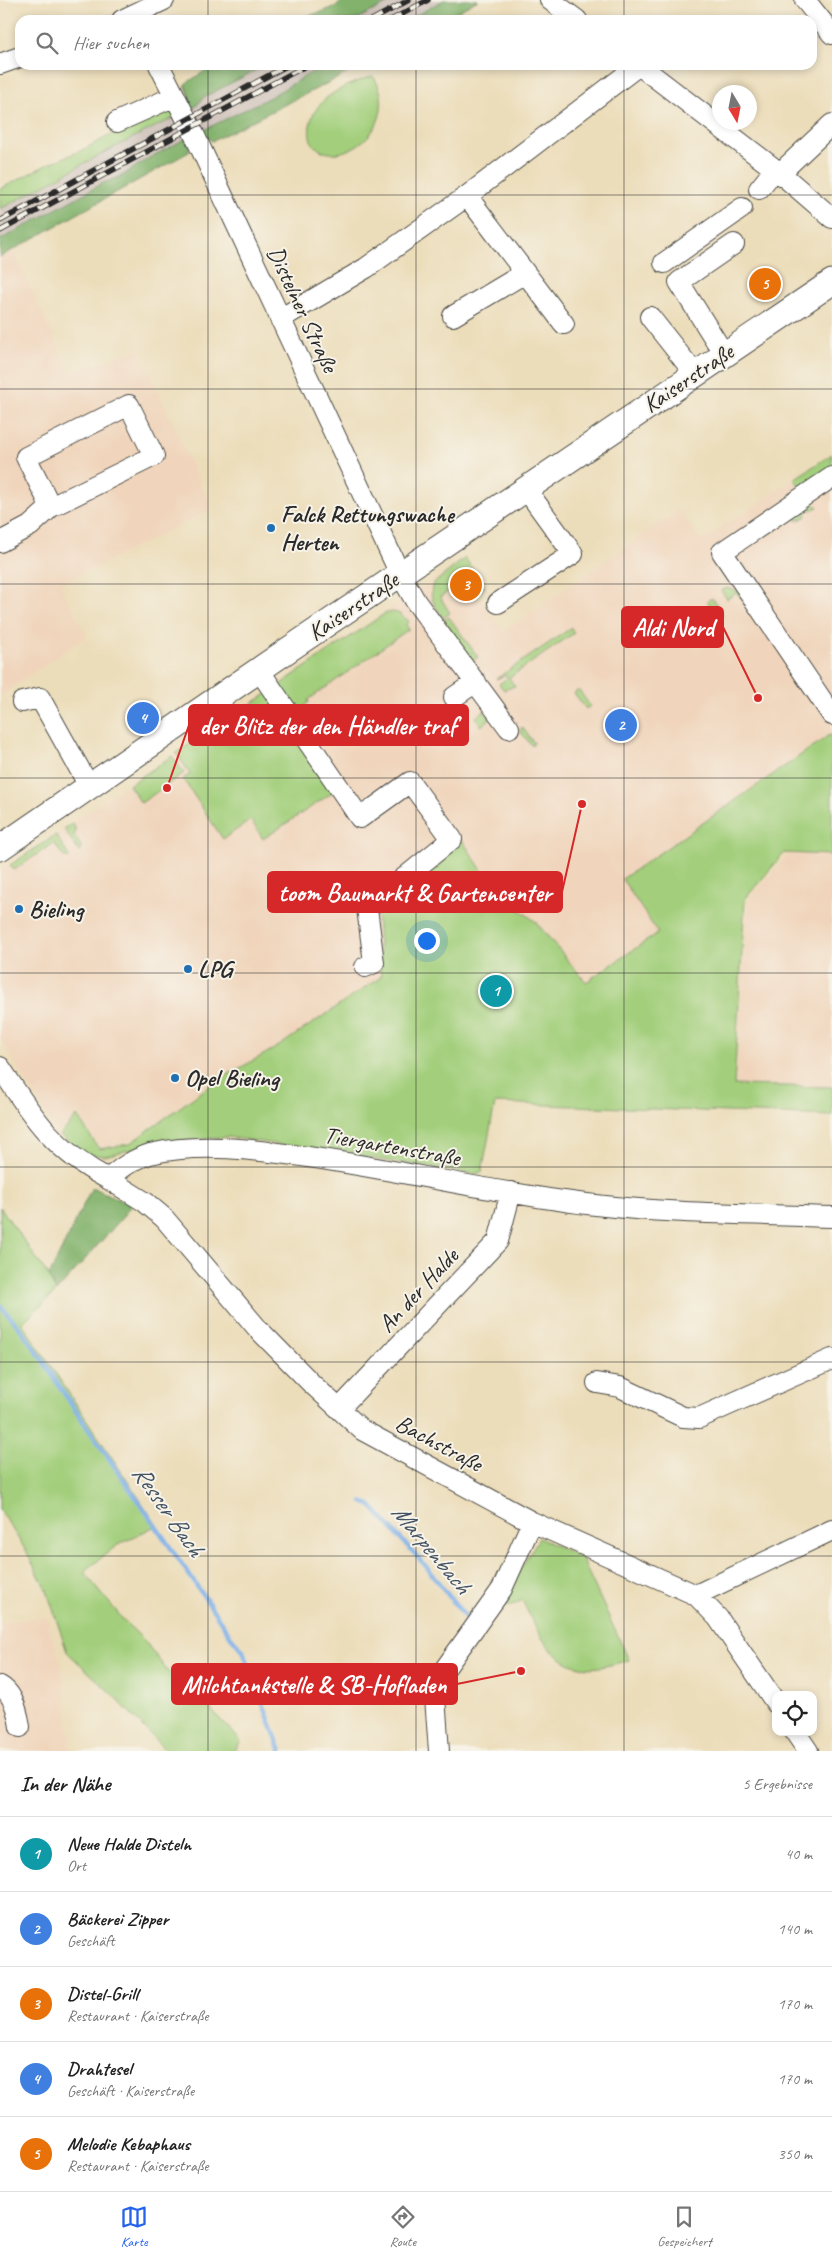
<!DOCTYPE html>
<html lang="de">
<meta charset="utf-8">
<style>
:root{--surface:#fff;--page:#f6f6f6;--text:#222;--muted:#767676;--line:#e0e0e0;--accent:#2563eb}
body{margin:0;font-family:Caveat,sans-serif;background:var(--page);color:var(--text)}
.controls{position:absolute;right:15px;bottom:15px;display:grid;overflow:hidden;border-radius:10px;box-shadow:0 2px 8px #0003}
.controls button{width:45px;height:45px;display:grid;place-items:center;padding:0;border:0;border-bottom:1px solid var(--line);background:var(--surface);color:var(--text);font:25px sans-serif}
.compass{position:absolute;left:712px;top:85px;width:45px;height:45px;border-radius:50%;background:var(--surface);box-shadow:0 2px 8px #0003;rotate:170deg}
.you{position:absolute;left:426px;top:940px;width:18px;height:18px;margin:-12px;border:4px solid #fff;border-radius:50%;background:#1a73e8;box-shadow:0 0 0 8px #1a73e833}
.badge{display:grid;place-items:center;width:32px;height:32px;border-radius:50%;background:var(--accent);color:#fff;font-size:16px;font-weight:700}
.pin{position:absolute;translate:-50% -50%;border:2px solid #fff;box-shadow:0 1px 5px #0006}
.list{margin:0;padding:0;list-style:none}
h2{display:flex;justify-content:space-between;align-items:center;height:65px;margin:0;padding:0 20px;font-size:21px}
h2 small{font-size:16px;font-weight:400;color:var(--muted)}
.list li{display:grid;grid-template-columns:32px 1fr auto;gap:15px;align-items:center;box-sizing:border-box;height:75px;padding:0 20px;border-top:1px solid var(--line)}
.list b{display:block;font-size:19px;white-space:nowrap}
.list p{margin:0;font-size:16px;white-space:nowrap;color:var(--muted)}
.list em{font-size:16px;font-style:normal;color:var(--muted)}
.icon{flex:none;width:28px;height:28px;fill:none;stroke:currentColor;stroke-width:2;stroke-linecap:round;stroke-linejoin:round}
.map{position:relative;flex:none;width:832px;height:1751px;overflow:hidden}
.search{position:absolute;background:var(--surface);box-shadow:0 2px 8px #0003;left:15px;right:15px;top:15px;height:55px;display:flex;align-items:center;gap:12px;box-sizing:border-box;padding:0 18px;border-radius:15px;color:var(--muted);font-size:19px}
.sheet{height:440px;background:var(--surface)}
nav{display:flex;justify-content:space-around;align-items:center;box-sizing:border-box;height:70px;border-top:1px solid var(--line);background:var(--surface);font-size:14px;color:var(--muted)}
nav a{display:grid;justify-items:center;gap:2px}
nav .on{color:var(--accent)}
.map>svg:first-child{display:block}
.built{fill:#f0d5bc}
.industrial{fill:#cec1b9}
.green{fill:#a3cf7c;stroke:#677d54}
.forest{fill:#82b26c;stroke:#566e4c}
.lines{fill:none;stroke-linecap:round;stroke-linejoin:round}
.stream{stroke:#7aafe8;stroke-width:4.5}
.minor-casing{stroke:#484640;stroke-width:22}
.major-casing{stroke:#484640;stroke-width:27}
.minor{stroke:#fff;stroke-width:20}
.major{stroke:#fff;stroke-width:25}
.rail-casing{stroke:#2b2b2b;stroke-width:5.5}
.rail{stroke:#f7f3e8;stroke-width:4;stroke-dasharray:11;stroke-linecap:butt}
.grid{fill:none;stroke:#2b2b2b;stroke-width:1;stroke-opacity:0.55}
.poi-dot{fill:#1f6fb2;stroke:#f7f3e8;stroke-width:2}
.labels{text-anchor:middle;stroke-width:4;stroke-linejoin:round;paint-order:stroke}
.street-label{font-size:24px;fill:#2b2b2b;stroke:#f7f3e8}
.poi-label{font-size:24px;font-weight:bold;fill:#2b2b2b;stroke:#f7f3e8;text-anchor:start}
.water-label{font-size:25px;font-style:italic;fill:#435364;stroke:#f7f3e8}
.leader{fill:none;stroke:#d62828;stroke-width:2}
.callout-dot{fill:#d62828;stroke:#f7f3e8;stroke-width:2}
.callout{fill:#d62828;stroke:#d62828;stroke-width:2}
.callout-label{font-size:25px;text-anchor:middle;font-weight:bold;fill:#fff}
</style>
<div class="map">
<svg width="832" height="1751" viewBox="0 0 832 1751">
<rect width="100%" height="100%" fill="#f7f3e8"/>
<filter id="ink" filterUnits="userSpaceOnUse"><feTurbulence type="fractalNoise" baseFrequency=".02" numOctaves="2"/><feDisplacementMap in="SourceGraphic" scale="10" xChannelSelector="R" yChannelSelector="G"/><feConvolveMatrix kernelMatrix="1 2 1 2 8 2 1 2 1" color-interpolation-filters="sRGB"/></filter>
<filter id="wash" filterUnits="userSpaceOnUse"><feTurbulence type="fractalNoise" baseFrequency=".0096" numOctaves="4" result="noise"/><feDisplacementMap in="SourceGraphic" scale="20" xChannelSelector="R" yChannelSelector="G"/><feGaussianBlur stdDeviation="1.12" result="paint"/><feColorMatrix in="noise" values="0 0 0 0 0 0 0 0 0 0 0 0 0 0 0 0 0 1.4 0 .05"/><feComposite in="paint" operator="in"/></filter>
<g filter="url(#wash)">
<rect width="100%" height="100%" fill="#ecddba"/>
<path class="built" d="M13 250 70 373 140 349 171 421 212 509 60 585 87 636 0 696V257Z
M832 455V735L622 879 658 933 585 982 535 921 497 893 462 840 377 914 381 977 279 1046 214 1082 128 1142 100 1148 78 1113 58 1134 0 1038V871L465 558 485 589 477 595 503 632 679 510 701 541Z
M789 854 832 855V1087L736 1085 748 900Z
M47 1617 62 1668 71 1751H0V1623Z"/>
<path class="industrial" d="M394 0H444L408 20H355Z
M266 65H324L270 97 200 132 189 110 196 106 204 97Z
M178 116 189 137 149 158 122 177 103 183 0 240V209L85 164 121 142Z"/>
<path class="green" d="M373 76C383 90 384 107 377 123 369 143 334 165 315 146 309 140 309 133 310 125 315 96 348 84 373 76Z
M165 107 178 116C117 144 59 178 0 209V189L50 163 80 151Z
M832 454V469L802 489 794 479Z
M814 504 818 507 806 512 807 516 797 521 796 516Z
M465 558 485 587 479 592 469 578 440 597 450 613 443 618C435 606 428 598 433 584Z
M726 588 738 591 743 600 736 593 727 599 721 591Z
M712 598 723 614 719 617 707 601Z
M392 612 398 613 409 621 406 625 409 629 308 700 309 702 295 715 276 687 384 614Z
M449 617 478 657 473 661 444 620Z
M571 628 574 633 509 678 515 686 504 690 499 684 507 678 506 675 496 679Z
M579 690 590 706 586 709 574 693Z
M268 693 335 791 263 839 251 820 223 839 183 779 190 774 176 753Z
M484 711 491 718 481 726 476 717Z
M522 727 534 743 532 746 520 731Z
M832 735V855L784 853 745 899 734 1085 832 1087V1116L495 1103 482 1172 474 1174 228 1137 179 1141 141 1147 105 1156 82 1154 60 1135 77 1116 99 1149 129 1144 215 1082 279 1046 381 977 377 914 428 865 462 840 497 893 535 921 586 982 658 933 622 879 824 739 827 736Z
M172 756 184 773 141 803 129 785Z
M73 823 76 831 74 835 81 846 80 853 64 829Z
M56 835 70 858 64 857 54 843 14 870 10 865Z
M0 1207 49 1276 56 1292 22 1323 157 1525 116 1546 84 1572 126 1623 144 1640 168 1672 195 1693 241 1741 234 1751H166L112 1694 67 1652 47 1591 25 1549 0 1510Z
M539 1538 581 1557 629 1660C614 1664 596 1670 580 1667 548 1660 535 1626 522 1600L516 1604 508 1606 504 1603 503 1598Z"/>
<path class="forest" d="M344 0H394L355 20H301C315 11 332 12 344 0Z
M444 0H478L443 20H408Z
M214 65H266L204 97 196 106 189 110V95L185 84Z
M324 65H364L212 141 200 132 270 97Z
M189 137V152L0 257V240L103 183 122 176 149 158Z
M92 1187 131 1205 122 1218 56 1292 49 1276Z"/>
<g class="lines">
<path class="stream" d="M0 1306C32 1338 52 1377 78 1414 129 1488 181 1561 231 1637L243 1651 281 1751
M362 1502 370 1505 425 1565 470 1623"/>
</g>
</g>
<g filter="url(#ink)">
<g class="lines">
<g class="minor-casing">
<path id="minor" d="M550 0 577 20
M805 0 832 34
M122 20 164 0
M0 64 20 57
M159 65 194 134 400 574 416 602 509 728
M639 65 780 173 832 218
M117 122 175 96
M780 173 832 124
M759 189 775 169
M467 196 564 324
M664 263 742 208
M453 316 525 273
M650 317 695 374
M280 319 366 268 467 196 639 65
M724 354 679 282 734 244
M832 477 722 552 832 715
M0 542 30 526 51 507 154 456 129 405 26 457 51 507
M498 603 573 554 526 489
M259 670 360 818 410 782 452 839 367 908 374 963 365 967
M454 697 476 682
M22 702 40 698 89 786
M0 1067C33 1117 53 1150 108 1179 121 1168 133 1159 150 1154 201 1142 257 1150 308 1157 401 1170 493 1193 587 1204 668 1214 750 1214 832 1217
M108 1179 145 1202 164 1218 258 1329 311 1383 362 1430 532 1522 696 1595 718 1618 776 1703
M597 1383 620 1387 683 1417 699 1418 832 1359
M339 1409 498 1241 511 1192
M696 1595 832 1530
M0 1686C13 1693 18 1713 20 1727
M795 1732 808 1751
M439 1751 434 1684 502 1589 532 1522"/>
</g>
<g class="major-casing">
<path id="major" d="M0 848 288 650 832 282"/>
</g>
<use href="#minor" class="minor"/>
<use href="#major" class="major"/>
<g class="rail-casing">
<path id="rail" d="M372 20 409 0
M391 20 428 0
M0 221 288 65
M0 231 307 65"/>
</g>
<use href="#rail" class="rail"/>
</g>
</g>
<path class="grid" d="M208 0V20M416 0V20M624 0V20M208 65V1751M416 65V1751M624 65V1751M0 195H832M0 389H832M0 584H832M0 778H832M0 973H832M0 1167H832M0 1362H832M0 1556H832"/>
<g class="poi-dot">
<circle cx="271" cy="528" r="5"/>
<circle cx="19" cy="909" r="5"/>
<circle cx="188" cy="969" r="5"/>
<circle cx="175" cy="1078" r="5"/>
</g>
<g class="labels">
<g class="street-label">
<text transform="translate(303 309) rotate(65)" y="8">Distelner Straße</text>
<text transform="translate(688 378) rotate(-34)" y="8">Kaiserstraße</text>
<text transform="translate(353 606) rotate(-34)" y="8">Kaiserstraße</text>
<text transform="translate(392 1146) rotate(10)" y="8">Tiergartenstraße</text>
<text transform="translate(418 1290) rotate(-47)" y="8">An der Halde</text>
<text transform="translate(439 1443) rotate(28)" y="8">Bachstraße</text>
</g>
<g class="poi-label">
<text x="281" y="522">Falck Rettungswache<tspan x="281" dy="28">Herten</tspan></text>
<text x="29" y="917">Bieling</text>
<text x="198" y="977">LPG</text>
<text x="185" y="1086">Opel Bieling</text>
</g>
<g class="water-label">
<text transform="translate(169 1510) rotate(55)" y="9">Resser Bach</text>
<text transform="translate(432 1548) rotate(50)" y="9">Marpenbach</text>
</g>
</g>
<path class="leader" d="M758 698L723 627M167 788L189 725M582 804L562 892M521 1671L457 1684"/>
<g class="callout-dot">
<circle cx="758" cy="698" r="5"/>
<circle cx="167" cy="788" r="5"/>
<circle cx="582" cy="804" r="5"/>
<circle cx="521" cy="1671" r="5"/>
</g>
<g class="callout">
<rect x="622" y="607" width="101" height="40" rx="5"/>
<rect x="189" y="705" width="279" height="40" rx="5"/>
<rect x="268" y="872" width="294" height="40" rx="5"/>
<rect x="172" y="1664" width="285" height="40" rx="5"/>
</g>
<g class="callout-label">
<text x="673" y="636">Aldi Nord</text>
<text x="328" y="734">der Blitz der den Händler traf</text>
<text x="415" y="901">toom Baumarkt &amp; Gartencenter</text>
<text x="314" y="1693">Milchtankstelle &amp; SB-Hofladen</text>
</g>
</svg>
<div class="controls">
<button><svg class="icon" aria-label="locate" viewBox="0 0 24 24"><circle cx="12" cy="12" r="6"/><path d="M12 2v4M12 18v4M2 12h4M18 12h4"/></svg></button>
</div>
<svg class="compass" viewBox="-18 -18 36 36"><path d="M0-13l5 13h-10z" fill="#e53935"/><path d="M0 13l5-13h-10z" fill="#767676"/></svg>
<div class="you"></div>
<div class="pin badge" style="left:496px;top:991px;background:#0f9aa8">1</div>
<div class="pin badge" style="left:621px;top:725px;background:#3f7fe0">2</div>
<div class="pin badge" style="left:466px;top:585px;background:#e8710a">3</div>
<div class="pin badge" style="left:143px;top:718px;background:#3f7fe0">4</div>
<div class="pin badge" style="left:765px;top:284px;background:#e8710a">5</div>
<div class="search"><svg class="icon" aria-label="search" viewBox="0 0 24 24"><circle cx="10" cy="10" r="6"/><path d="M15 15l6 6"/></svg>Hier suchen</div>
</div>
<section class="sheet">
<h2>In der Nähe<small>5 Ergebnisse</small></h2>
<ul class="list">
<li><span class="badge" style="background:#0f9aa8">1</span><div><b>Neue Halde Disteln</b><p>Ort</p></div><em>40 m</em></li>
<li><span class="badge" style="background:#3f7fe0">2</span><div><b>Bäckerei Zipper</b><p>Geschäft</p></div><em>140 m</em></li>
<li><span class="badge" style="background:#e8710a">3</span><div><b>Distel-Grill</b><p>Restaurant · Kaiserstraße</p></div><em>170 m</em></li>
<li><span class="badge" style="background:#3f7fe0">4</span><div><b>Drahtesel</b><p>Geschäft · Kaiserstraße</p></div><em>170 m</em></li>
<li><span class="badge" style="background:#e8710a">5</span><div><b>Melodie Kebaphaus</b><p>Restaurant · Kaiserstraße</p></div><em>350 m</em></li>
</ul>
</section>
<nav>
<a class="on"><svg class="icon" aria-label="map" viewBox="0 0 24 24"><path d="M3 6l6-2 6 2 6-2v14l-6 2-6-2-6 2zM9 4v14M15 6v14"/></svg>Karte</a>
<a><svg class="icon" aria-label="directions" viewBox="0 0 24 24"><path d="M12 3l9 9-9 9-9-9zM9 14v-3h6M13 9l2 2-2 2"/></svg>Route</a>
<a><svg class="icon" aria-label="saved" viewBox="0 0 24 24"><path d="M7 4h10v16l-5-4-5 4z"/></svg>Gespeichert</a>
</nav>
